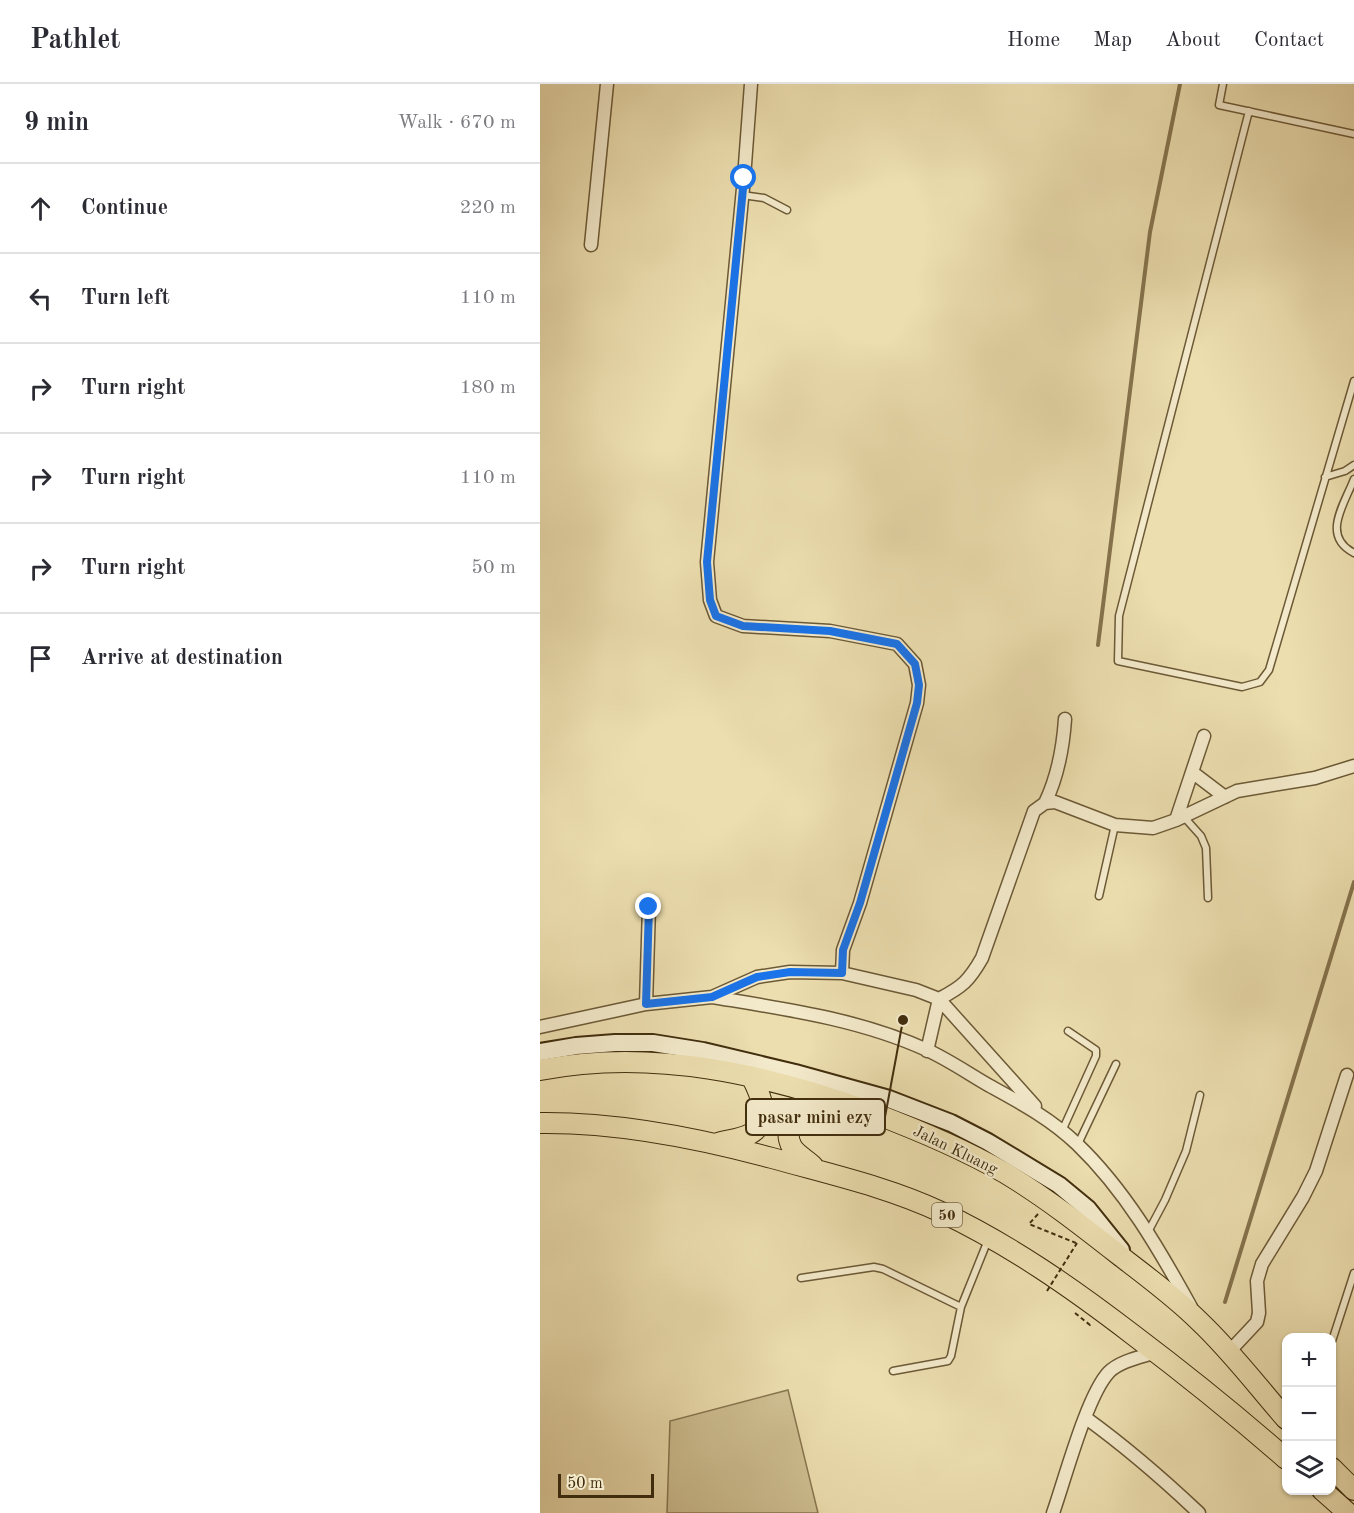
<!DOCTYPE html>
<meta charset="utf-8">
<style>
:root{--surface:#fff;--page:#f2f2f3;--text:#2b2b33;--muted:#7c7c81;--line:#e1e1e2}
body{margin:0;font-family:"Old Standard TT",serif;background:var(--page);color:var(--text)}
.controls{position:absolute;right:18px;bottom:18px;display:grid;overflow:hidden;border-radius:12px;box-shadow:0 2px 4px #0004}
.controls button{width:54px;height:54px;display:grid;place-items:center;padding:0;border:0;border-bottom:2px solid var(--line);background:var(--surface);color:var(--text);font:30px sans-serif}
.scale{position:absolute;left:18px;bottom:15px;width:96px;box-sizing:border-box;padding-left:6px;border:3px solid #412d0d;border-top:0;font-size:16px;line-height:21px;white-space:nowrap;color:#412d0d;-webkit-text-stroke:4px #f3eacb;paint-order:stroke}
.stop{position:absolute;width:18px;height:18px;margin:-14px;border:4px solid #1a73e8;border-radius:50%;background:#fff}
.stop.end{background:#1a73e8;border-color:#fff;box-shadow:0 2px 6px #0008}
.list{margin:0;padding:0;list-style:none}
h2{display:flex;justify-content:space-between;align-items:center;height:78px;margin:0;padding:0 24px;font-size:26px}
h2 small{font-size:20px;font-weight:400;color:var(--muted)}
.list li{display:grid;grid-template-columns:39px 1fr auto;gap:18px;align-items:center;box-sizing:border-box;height:90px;padding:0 24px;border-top:2px solid var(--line)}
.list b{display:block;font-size:22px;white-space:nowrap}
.list em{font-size:20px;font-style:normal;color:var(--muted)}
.icon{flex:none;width:33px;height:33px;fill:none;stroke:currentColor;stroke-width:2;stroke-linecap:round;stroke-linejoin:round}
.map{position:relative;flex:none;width:814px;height:1429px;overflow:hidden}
header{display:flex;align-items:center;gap:36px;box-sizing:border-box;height:84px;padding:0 30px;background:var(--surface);border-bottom:2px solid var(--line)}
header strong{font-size:28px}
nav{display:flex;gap:33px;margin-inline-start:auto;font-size:21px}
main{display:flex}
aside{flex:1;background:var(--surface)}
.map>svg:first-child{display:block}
.green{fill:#cfc093;stroke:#887650;stroke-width:1.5}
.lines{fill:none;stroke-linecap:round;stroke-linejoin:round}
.stream{stroke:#85734d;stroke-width:4}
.service-casing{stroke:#6c5936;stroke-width:9}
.minor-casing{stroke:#6c5936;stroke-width:15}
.secondary-casing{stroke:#412d0d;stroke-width:20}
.trunk-casing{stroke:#412d0d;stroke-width:22}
.path{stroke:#412d0d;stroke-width:2;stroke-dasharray:4.5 3;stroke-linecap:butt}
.service{stroke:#f3eacb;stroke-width:6}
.minor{stroke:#f3eacb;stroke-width:12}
.secondary{stroke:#f3eacb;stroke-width:16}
.trunk{stroke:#ecdeaf;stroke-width:20}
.path-bridge{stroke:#412d0d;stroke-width:2;stroke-dasharray:4.5 3;stroke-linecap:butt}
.route{stroke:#1a73e8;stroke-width:8}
.labels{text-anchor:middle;stroke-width:4.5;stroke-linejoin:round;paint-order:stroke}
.shield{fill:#f3eacb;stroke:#766646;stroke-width:1.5}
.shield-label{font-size:15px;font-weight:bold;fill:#412d0d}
.street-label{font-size:16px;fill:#412d0d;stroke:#f3eacb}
.leader{fill:none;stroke:#412d0d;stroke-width:2}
.callout-dot{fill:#412d0d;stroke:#f3eacb;stroke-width:2}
.callout{fill:#f3eacb;stroke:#412d0d;stroke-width:2}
.callout-label{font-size:18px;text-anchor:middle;font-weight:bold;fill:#412d0d}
</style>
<header>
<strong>Pathlet</strong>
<nav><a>Home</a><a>Map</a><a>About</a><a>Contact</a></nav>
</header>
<main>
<aside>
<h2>9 min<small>Walk · 670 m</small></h2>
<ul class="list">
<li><svg class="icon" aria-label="ahead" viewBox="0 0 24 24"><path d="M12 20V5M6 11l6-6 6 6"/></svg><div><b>Continue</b></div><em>220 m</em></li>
<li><svg class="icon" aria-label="left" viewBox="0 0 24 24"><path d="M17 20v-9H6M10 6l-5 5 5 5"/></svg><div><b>Turn left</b></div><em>110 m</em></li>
<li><svg class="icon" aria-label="right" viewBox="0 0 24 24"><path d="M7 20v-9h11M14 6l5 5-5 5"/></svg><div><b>Turn right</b></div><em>180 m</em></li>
<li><svg class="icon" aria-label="right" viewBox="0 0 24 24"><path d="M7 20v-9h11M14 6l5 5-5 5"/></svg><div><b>Turn right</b></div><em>110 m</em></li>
<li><svg class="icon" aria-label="right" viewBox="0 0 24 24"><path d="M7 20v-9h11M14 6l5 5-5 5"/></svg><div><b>Turn right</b></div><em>50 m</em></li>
<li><svg class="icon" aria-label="arrive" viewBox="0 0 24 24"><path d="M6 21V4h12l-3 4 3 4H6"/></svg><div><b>Arrive at destination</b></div></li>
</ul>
</aside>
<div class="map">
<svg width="814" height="1429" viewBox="0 0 814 1429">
<rect width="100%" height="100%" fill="#ecdeaf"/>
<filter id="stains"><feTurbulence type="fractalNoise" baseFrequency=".00333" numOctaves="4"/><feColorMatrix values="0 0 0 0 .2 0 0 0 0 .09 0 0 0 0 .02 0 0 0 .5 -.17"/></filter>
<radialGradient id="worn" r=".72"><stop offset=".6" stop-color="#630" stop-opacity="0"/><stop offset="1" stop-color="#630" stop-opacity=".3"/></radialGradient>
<path class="green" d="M248 1306 278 1429H127L130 1337Z"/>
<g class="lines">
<path class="stream" d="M558 561 610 148 640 0
M685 1218 814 798"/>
<g class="service-casing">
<path id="service" d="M683 0 679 21 814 50
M709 27 579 532 578 577 702 603 720 598 729 586 814 297
M202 111 224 114 247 126
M785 393 805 387 814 381
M814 395C804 421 781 452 814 469
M644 733 661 752 666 764 668 814
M559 812 575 741
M522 1047 556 972V966L528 947
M538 1060 576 980
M608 1148 625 1116 646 1067 660 1011
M261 1194 334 1183 343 1185 421 1223
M792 1257 814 1189
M353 1287 408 1277 411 1272 421 1223 448 1156"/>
</g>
<g class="minor-casing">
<path id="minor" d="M211 0 204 94 167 478 170 516 176 532 203 542 290 547 357 560 375 580 379 601 377 619 320 819 303 866 302 889
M51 161 67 0
M652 688 685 713
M505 719C518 692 523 665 525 635
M636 736 664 652
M172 913C245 925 319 935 387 966 409 976 429 990 450 1002 481 1019 511 1035 537 1060 585 1106 619 1165 651 1223
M106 920 109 823
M0 943 106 920 172 913 217 893 250 888 302 889 376 906 399 915 495 1022
M387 967 399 915C422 903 429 897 442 874L494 727 505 719 515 718 575 741 613 744 636 736 697 707 775 694 814 682
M688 1269 717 1238 719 1229 717 1197 722 1180 763 1113 776 1087 807 991
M546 1334C586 1363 623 1395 659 1429
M513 1429C525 1395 547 1311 569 1288 580 1277 601 1273 616 1268"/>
</g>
<g class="secondary-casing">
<path id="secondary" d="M0 968 36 962 75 959H113L163 967 255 989 349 1015 411 1039 448 1058 519 1101 548 1125 581 1166"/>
</g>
<g class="trunk-casing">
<path id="trunk" d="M0 986C112 964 227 990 333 1029 378 1046 423 1065 465 1089 505 1113 542 1142 579 1171 606 1192 635 1213 659 1237 691 1267 718 1303 746 1335
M0 1039C78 1038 158 1054 232 1074 289 1090 348 1103 401 1128 469 1160 532 1204 592 1250 645 1290 696 1331 746 1375
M178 1059C188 1056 201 1055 210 1050 233 1037 220 1009 211 992
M273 1082C267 1076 256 1070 252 1063 243 1047 253 1025 270 1018 275 1016 283 1016 289 1015
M792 1384 814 1406
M782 1406 808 1429"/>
</g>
<path class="path" d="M498 1130 489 1140 536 1159
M535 1229 550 1241 551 1239"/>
<use href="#service" class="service"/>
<use href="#minor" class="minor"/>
<use href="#secondary" class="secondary"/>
<use href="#trunk" class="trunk"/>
<path class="path-bridge" d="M507 1207 537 1159"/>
</g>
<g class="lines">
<path class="route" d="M109 823 106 920 172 913 217 893 250 888 302 889 303 866 320 819 377 619 379 601 375 580 357 560 290 547 203 542 176 532 170 516 167 478 204 94"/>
</g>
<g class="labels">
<rect class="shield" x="392" y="1119" width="30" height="24" rx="4.5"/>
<g class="shield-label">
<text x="407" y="1136">50</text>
</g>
<g class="street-label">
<text transform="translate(416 1065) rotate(26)" y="6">Jalan Kluang</text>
</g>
</g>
<path class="leader" d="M363 936L345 1033"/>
<circle class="callout-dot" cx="363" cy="936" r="6"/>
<rect class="callout" x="206" y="1015" width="139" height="36" rx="6"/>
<g class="callout-label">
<text x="275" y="1039">pasar mini ezy</text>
</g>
<rect width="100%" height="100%" filter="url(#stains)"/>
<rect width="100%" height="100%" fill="url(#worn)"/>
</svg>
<div class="controls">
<button>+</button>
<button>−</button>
<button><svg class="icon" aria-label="layers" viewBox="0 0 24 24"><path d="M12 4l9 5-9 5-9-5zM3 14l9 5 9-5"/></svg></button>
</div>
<div class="scale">50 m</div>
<div class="stop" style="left:204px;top:94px"></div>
<div class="stop end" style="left:109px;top:823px"></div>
</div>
</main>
